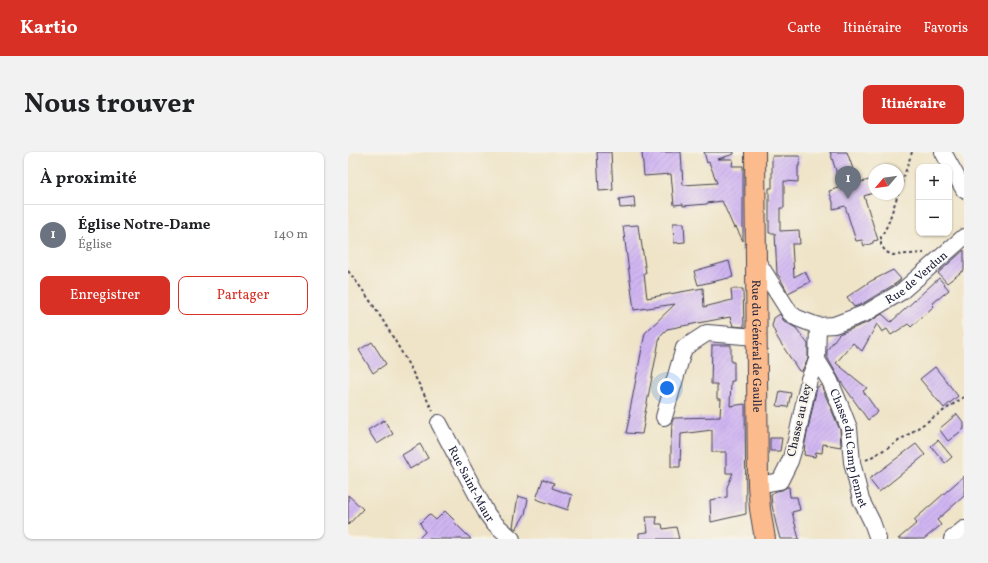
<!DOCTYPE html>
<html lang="fr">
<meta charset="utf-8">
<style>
:root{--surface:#fff;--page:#f2f2f2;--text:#202124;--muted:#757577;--line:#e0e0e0;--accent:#d93025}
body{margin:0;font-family:Vollkorn,serif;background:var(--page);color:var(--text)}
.controls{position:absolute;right:12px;top:12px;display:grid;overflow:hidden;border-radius:8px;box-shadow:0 1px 3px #0004}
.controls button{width:36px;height:36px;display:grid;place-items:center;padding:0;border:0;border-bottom:1px solid var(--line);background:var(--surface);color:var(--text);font:20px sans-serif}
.compass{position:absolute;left:520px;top:12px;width:36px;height:36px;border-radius:50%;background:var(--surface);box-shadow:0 1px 3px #0004;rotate:241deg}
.you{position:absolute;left:319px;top:236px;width:14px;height:14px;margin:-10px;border:3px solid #fff;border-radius:50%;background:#1a73e8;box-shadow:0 0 0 6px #1a73e833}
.badge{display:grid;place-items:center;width:26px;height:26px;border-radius:50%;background:var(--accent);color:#fff;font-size:13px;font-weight:700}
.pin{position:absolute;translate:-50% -33px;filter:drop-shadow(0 1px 2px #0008)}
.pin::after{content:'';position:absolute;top:21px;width:14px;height:12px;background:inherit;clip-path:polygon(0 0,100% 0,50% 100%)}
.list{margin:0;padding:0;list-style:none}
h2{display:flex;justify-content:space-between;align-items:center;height:52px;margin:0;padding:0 16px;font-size:17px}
h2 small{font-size:13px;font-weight:400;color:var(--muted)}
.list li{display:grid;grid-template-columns:26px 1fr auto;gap:12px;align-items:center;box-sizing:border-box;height:60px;padding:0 16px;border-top:1px solid var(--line)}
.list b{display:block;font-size:15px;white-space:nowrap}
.list p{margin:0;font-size:13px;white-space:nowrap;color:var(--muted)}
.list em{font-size:13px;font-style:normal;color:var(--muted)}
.actions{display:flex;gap:8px;padding:12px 16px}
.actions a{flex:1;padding:9px 0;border:1px solid var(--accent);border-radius:8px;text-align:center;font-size:14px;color:var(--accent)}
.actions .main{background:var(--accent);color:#fff}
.map{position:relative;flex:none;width:616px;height:387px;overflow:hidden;border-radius:8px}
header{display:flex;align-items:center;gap:24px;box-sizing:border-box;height:56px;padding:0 20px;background:var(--accent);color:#fff}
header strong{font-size:19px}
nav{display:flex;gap:22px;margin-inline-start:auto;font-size:14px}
.intro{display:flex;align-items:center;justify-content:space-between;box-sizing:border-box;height:96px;padding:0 24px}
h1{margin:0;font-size:28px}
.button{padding:10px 18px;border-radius:8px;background:var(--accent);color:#fff;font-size:14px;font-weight:700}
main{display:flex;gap:24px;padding:0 24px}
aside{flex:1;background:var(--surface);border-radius:8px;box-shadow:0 1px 3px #0004}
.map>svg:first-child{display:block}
.building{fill:url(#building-hatch)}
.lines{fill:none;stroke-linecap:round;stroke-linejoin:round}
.minor-casing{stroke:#413f50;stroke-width:18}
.major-casing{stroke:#413f50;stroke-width:22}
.path{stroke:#413f50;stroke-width:2;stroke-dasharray:3 3;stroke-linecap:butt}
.minor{stroke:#fff;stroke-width:16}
.major{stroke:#fbbb8d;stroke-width:20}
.labels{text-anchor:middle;stroke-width:4;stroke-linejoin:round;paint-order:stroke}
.street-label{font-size:12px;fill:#22223b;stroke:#f7f3e8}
</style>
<header>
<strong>Kartio</strong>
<nav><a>Carte</a><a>Itinéraire</a><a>Favoris</a></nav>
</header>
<div class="intro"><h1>Nous trouver</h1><a class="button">Itinéraire</a></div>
<main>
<aside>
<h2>À proximité<small></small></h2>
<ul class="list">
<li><span class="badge" style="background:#6b7280">1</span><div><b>Église Notre-Dame</b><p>Église</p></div><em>140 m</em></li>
</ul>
<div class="actions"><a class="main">Enregistrer</a><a>Partager</a></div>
</aside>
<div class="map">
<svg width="616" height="387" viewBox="0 0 616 387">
<defs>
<pattern id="building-hatch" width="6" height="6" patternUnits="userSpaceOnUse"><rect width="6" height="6" fill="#d0b6f2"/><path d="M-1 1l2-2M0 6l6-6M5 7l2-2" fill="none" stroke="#b29cd0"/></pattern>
</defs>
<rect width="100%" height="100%" fill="#f7f3e8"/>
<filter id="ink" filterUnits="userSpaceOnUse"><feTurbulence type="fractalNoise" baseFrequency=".025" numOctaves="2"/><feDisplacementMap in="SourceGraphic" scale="8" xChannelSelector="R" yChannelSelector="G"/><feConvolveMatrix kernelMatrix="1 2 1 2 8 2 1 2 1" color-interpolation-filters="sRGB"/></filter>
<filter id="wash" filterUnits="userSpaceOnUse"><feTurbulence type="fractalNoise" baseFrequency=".012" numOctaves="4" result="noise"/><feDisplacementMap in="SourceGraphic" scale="16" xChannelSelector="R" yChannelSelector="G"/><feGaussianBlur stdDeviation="0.9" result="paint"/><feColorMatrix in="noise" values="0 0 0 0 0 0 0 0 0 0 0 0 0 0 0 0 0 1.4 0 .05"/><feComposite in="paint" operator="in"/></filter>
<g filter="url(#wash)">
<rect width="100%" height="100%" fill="#efe4c8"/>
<g id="blocks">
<path class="building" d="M249 0H263L265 38 251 39Z
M294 0H333L335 33 369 31 361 10 359 11 356 0H386V2L370 7H385L384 14H395V89L388 75 386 76 374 49 359 51V52L335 54V52L326 53 323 22 296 24Z
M482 0H499L510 31 521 28 525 41 516 44 530 88 525 89V91L516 94 514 88 508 89 497 54 485 57V50L481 39 493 35Z
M424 4H452L451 14H450V30L436 29V56H432V79L451 78 452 92H444L446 125 457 119 462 130 440 141 431 124 429 122 427 81H421V36H424Z
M286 45 287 55 272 56 271 47Z
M325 71H336L337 90 326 91Z
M290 73 292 88H293L298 121 296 122 299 146 355 136 356 155 384 148 383 137H395L396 175 385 174 382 165 319 177 312 184 296 266H297L294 282 278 281 282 263H281L297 181 327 152 286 158 275 74Z
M616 98V118L599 131 590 121Z
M381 109 385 125 350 133 346 119Z
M545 118 553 127 547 132 514 152 506 155 499 145 523 129Z
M591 126 601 138 584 152 586 154 563 175 560 172 543 183 539 177 534 180 529 172 514 199 505 191 488 211 519 236 515 239 530 260 520 268 493 230 479 205V198L491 182 521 170 534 162 543 170Z
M432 162 436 169 448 176 460 192V206L454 219H451L430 187 424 174 426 166Z
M24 190 38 212 25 221 11 198Z
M364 193H383V210H386V229H383L382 254 397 252 398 362 363 370 362 348 379 345V335L385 321H378V300H364V278L333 282 332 315H323V292L324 270 326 266 372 265 373 247H369V232H363Z
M587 215 610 244 596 256 572 227Z
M473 233 492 278 493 295 475 292 474 301 468 300 467 305 456 303 457 291 469 235Z
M432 239 443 241 440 255 429 254Z
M609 262 616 271V277L600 289 591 277Z
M36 268 45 282 29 292 20 278Z
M422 286H434L432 299H422Z
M590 288 604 305 597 311 583 294Z
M72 292 80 306 62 317 54 303Z
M568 292 577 303 531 340 521 327Z
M616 324V344L589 368 593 373 576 387H550L569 371 566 368Z
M195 327 206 331 204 336 224 343 220 358 188 347Z
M439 335H441L442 345H449L452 358 444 360 451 387H432L428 372 424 353 423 343 428 339 434 338Z
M0 343 15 357 0 373Z
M170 344 180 347 177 362 168 377 165 375Z
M97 359 107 369 106 370 123 387H70L77 380 72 371 81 362 88 368Z
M298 365H309L308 372H314L315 377 328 375 331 387H291V381L300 380Z"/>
</g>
</g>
<g filter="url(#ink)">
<use href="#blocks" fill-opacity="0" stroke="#413f50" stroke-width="1"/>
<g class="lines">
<g class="minor-casing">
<g id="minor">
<path d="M595 0 616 38"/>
<path d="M408 107 442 161 449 166 470 174 469 208 461 227 448 289 442 309 432 329 410 333"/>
<path id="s1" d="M470 174 486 173 518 161 553 140 616 85"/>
<path id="s2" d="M469 208 482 229 492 253 501 276 504 310 513 348 524 370 530 387"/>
<path d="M316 265 336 196 359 181 408 185"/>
<path id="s3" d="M91 271 139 362 145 370 164 387"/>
<path d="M604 387 616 377"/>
</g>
</g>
<g class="major-casing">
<g id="major">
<path id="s4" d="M407 0 410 333 412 357 417 387"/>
</g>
</g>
<path class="path" d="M564 0 540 72 533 85V93L538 100 545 103 576 101
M0 119C34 161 60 211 85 259
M518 308 543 294 616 245"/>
<use href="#minor" class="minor"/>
<use href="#major" class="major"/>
</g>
</g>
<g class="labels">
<g class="street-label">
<text dy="4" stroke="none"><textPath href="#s1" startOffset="112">Rue de Verdun</textPath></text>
<text dy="4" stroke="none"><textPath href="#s4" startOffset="194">Rue du Général de Gaulle</textPath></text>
<text transform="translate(451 268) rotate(-77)" y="4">Chasse au Rey</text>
<text dy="4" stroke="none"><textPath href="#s2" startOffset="95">Chasse du Camp Jennet</textPath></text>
<text dy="4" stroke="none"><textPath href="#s3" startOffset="69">Rue Saint-Maur</textPath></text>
</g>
</g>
</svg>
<div class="controls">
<button>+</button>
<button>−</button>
</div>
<svg class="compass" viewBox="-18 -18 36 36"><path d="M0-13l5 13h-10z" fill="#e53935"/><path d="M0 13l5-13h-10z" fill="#757577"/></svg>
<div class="you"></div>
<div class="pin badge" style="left:500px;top:47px;background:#6b7280">1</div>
</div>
</main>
